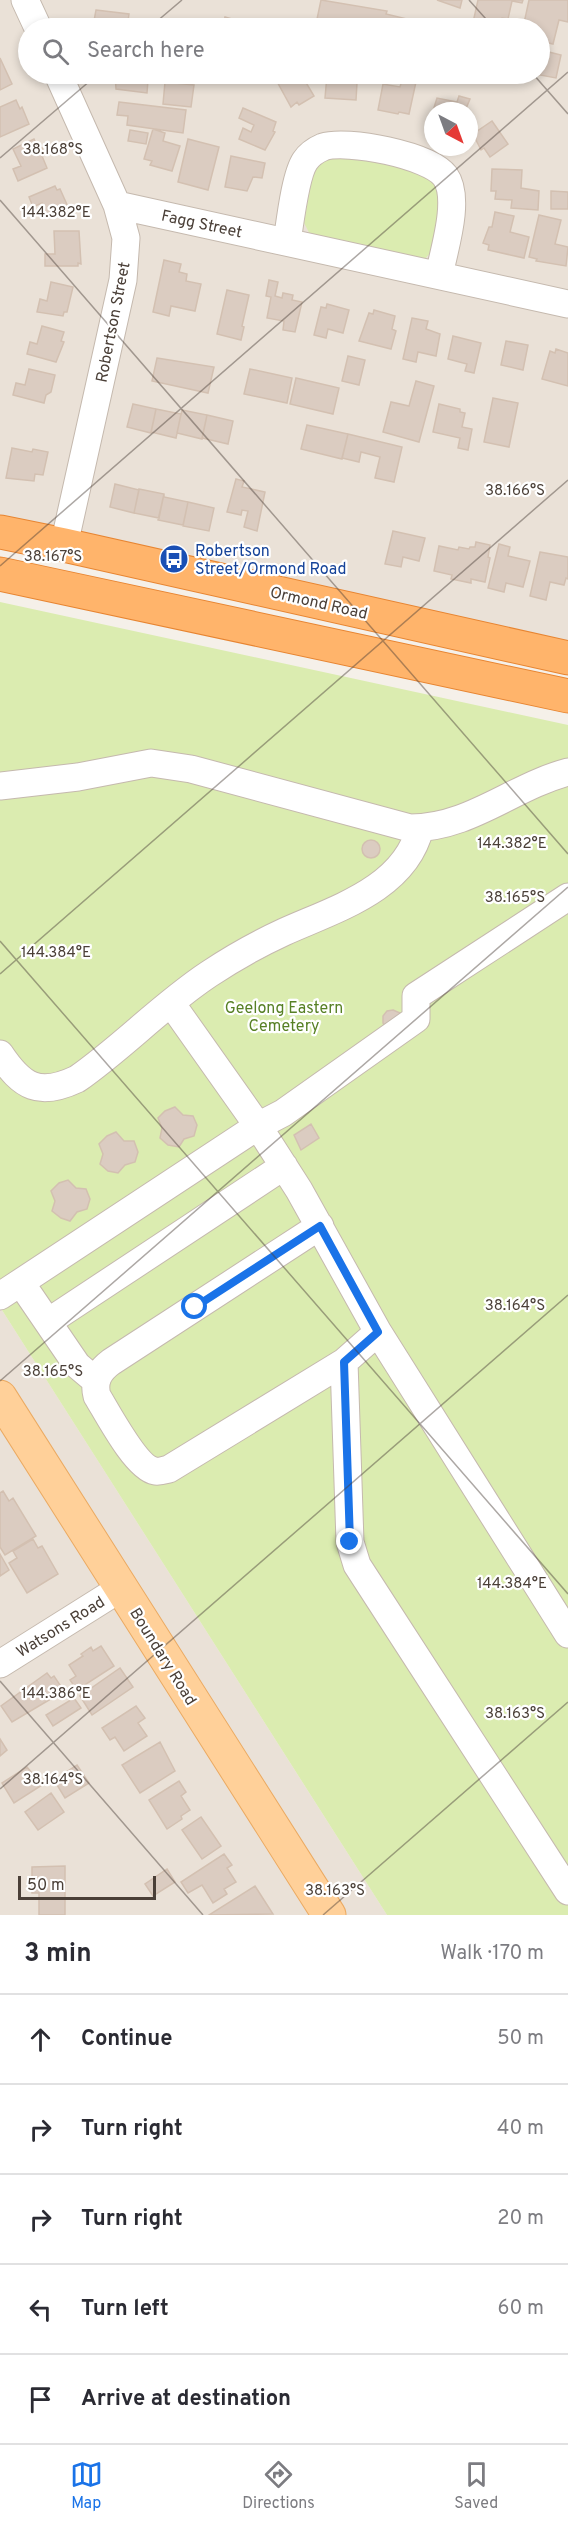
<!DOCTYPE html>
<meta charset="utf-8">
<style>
:root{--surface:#fff;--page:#f2f2f3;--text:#2b2b33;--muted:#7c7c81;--line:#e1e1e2;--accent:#1a73e8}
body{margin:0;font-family:Overpass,sans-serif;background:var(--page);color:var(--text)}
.compass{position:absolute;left:424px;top:102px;width:54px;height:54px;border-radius:50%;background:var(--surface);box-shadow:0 3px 9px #0003;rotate:139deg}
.scale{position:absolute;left:18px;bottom:15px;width:138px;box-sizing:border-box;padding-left:6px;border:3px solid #4a3f37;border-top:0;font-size:16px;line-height:21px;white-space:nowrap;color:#4a3f37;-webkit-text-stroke:4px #fff;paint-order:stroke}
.stop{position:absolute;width:18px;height:18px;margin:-14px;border:4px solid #1a73e8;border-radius:50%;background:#fff}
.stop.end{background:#1a73e8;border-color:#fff;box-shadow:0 2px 6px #0008}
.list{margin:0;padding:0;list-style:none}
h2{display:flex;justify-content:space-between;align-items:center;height:78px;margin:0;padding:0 24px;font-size:26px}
h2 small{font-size:20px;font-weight:400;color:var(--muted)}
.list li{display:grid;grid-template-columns:39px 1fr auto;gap:18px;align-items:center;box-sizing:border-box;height:90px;padding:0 24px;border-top:2px solid var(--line)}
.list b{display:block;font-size:22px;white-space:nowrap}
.list em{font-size:20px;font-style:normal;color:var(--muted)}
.icon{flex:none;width:33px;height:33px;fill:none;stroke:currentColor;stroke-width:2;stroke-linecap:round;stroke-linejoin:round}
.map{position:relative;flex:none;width:568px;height:1915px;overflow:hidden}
.search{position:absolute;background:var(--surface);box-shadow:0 3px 9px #0003;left:18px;right:18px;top:18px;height:66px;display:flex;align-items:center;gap:15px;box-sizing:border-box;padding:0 21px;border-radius:33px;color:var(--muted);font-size:22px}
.sheet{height:528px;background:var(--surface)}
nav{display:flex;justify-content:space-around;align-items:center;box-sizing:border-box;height:84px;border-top:2px solid var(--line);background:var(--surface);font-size:16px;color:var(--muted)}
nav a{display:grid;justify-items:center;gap:3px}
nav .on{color:var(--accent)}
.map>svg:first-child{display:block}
.residential{fill:#eae1d7;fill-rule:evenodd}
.green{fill:#dbecb0}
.building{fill:#dbccc1;stroke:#d3c0b1;stroke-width:1.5}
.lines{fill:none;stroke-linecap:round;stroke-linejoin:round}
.minor-casing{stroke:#c5b9ae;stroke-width:29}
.major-casing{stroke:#ebaa62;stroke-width:35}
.highway-casing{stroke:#e78532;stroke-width:35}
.minor{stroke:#fff;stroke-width:27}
.major{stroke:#ffd099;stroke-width:33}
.highway{stroke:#ffb46b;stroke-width:33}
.route{stroke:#1a73e8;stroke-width:8}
.ticks{fill:none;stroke:#4a3f37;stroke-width:1.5;stroke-opacity:0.45}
.labels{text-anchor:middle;stroke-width:4.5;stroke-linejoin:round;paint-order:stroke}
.street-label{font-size:16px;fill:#4a3f37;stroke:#fff}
.transit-label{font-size:16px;fill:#164399;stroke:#fff;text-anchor:start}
.park-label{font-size:16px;fill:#578025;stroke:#fff}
.ticks-label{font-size:15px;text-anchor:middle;fill:#4a3f37;stroke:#fff;stroke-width:4.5;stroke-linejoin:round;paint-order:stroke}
</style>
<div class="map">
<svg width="568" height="1915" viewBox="0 0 568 1915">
<rect width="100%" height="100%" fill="#f5f0e9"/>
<path class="residential" d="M0 0H568V641L0 518ZM28 28H540V74H28ZM433 111H469V147H433Z
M0 1307 387 1915H0Z"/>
<path class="green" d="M331 156 385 162 438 181 443 186 433 250 422 262 313 240 304 223 314 165Z
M0 602 568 725V1915H387L0 1307Z"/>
<path class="building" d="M321 0 387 11 386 14 407 19 405 28H352L340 26 339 28 316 24Z
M437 0H462L460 8Z
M478 0H523L522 3 512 1 508 19 502 18 500 28H478L472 27Z
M529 0H568V22L559 20 553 44 540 41V28H523Z
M96 10 129 14 127 28H103L93 26Z
M225 17 259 27V28H222Z
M545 51 561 55 556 78 540 75Z
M0 58 12 84 0 90Z
M115 74H141L140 79 148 80 147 93 116 89Z
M278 74H301L314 96 299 105 297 102 291 107 274 76Z
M348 74H361V83H357L356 100 325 98 327 75 348 77Z
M402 80 416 82 409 114 399 112 398 114 378 110 383 84 400 87Z
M165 82 194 85 191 107 163 104Z
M459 96 470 99 465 111H433V118L431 117 437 98 457 102Z
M16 100 20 109 22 107 29 124 0 137V107Z
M119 102 186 110 183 133 127 125 128 116 117 115Z
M243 108 276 122 273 131 275 132 265 150 239 139 243 128 251 132 254 125 239 118Z
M492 121 508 144 490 157 484 148 481 150 473 134Z
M153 129 165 133 163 141 180 146 172 171 150 165 152 161 144 159Z
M130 130 148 133 146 144 128 141Z
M34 139 39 150 42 148 45 155 42 156 47 168 18 181 13 169 21 166 13 149Z
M188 139 219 147 208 190 178 182Z
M231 156 265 163 262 178 253 177 247 191 225 187Z
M492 169 522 170 521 188 539 191 538 210 511 208 512 200 495 199 496 191H491Z
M55 186 57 190 60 189 69 209 48 218 42 203 33 207 29 197Z
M551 191 568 192V209H551Z
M495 212 514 216 510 232 529 237 524 258 488 250 489 245 483 243 489 227H492Z
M539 215 561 220 555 244 568 247 566 266 536 261 537 259 529 257Z
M54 231H79L81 264 78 263V266H45V254H55Z
M164 260 181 264 179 272 187 274 186 281 201 284 195 311 171 306 169 316 153 312Z
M269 280 278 282 275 296 282 298 283 293 293 295 292 300 302 302 295 332 283 330 284 321 267 318 271 297 266 296Z
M51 282 73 287 67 312H64L63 316 37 312 40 299 47 301Z
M227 290 249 295 242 326 244 327 241 340 217 334Z
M327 304 349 310 343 333 328 329 326 338 314 335 321 307 326 308Z
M374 310 395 316 392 329 396 331 391 349 359 341 369 313 373 314Z
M412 318 428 321 426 329 440 334 436 356 418 352 416 362 403 359Z
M42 326 64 332 61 341 64 342 56 362 27 354 30 342 37 344Z
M453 336 481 343 474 373 465 371 467 364 448 359Z
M506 341 528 345 523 370 501 365Z
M556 349 568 353V386L542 379 550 351 555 353Z
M348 356 365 360 359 385 342 381Z
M157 358 214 367 208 393 152 381Z
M29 369 55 375 51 392 46 395 44 403 13 395 16 383 25 385Z
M250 369 292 378 287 403 244 394Z
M296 378 339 388 333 414 290 404Z
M416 381 434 386 419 442 383 432 391 402 409 406Z
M493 398 518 403 509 447 484 442Z
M133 404 156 409 151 433 127 427Z
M439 404 460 409V412L465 413 462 427 472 429 468 450 458 448 460 438 433 432Z
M156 409 181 414 176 438 151 432Z
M182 410 207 415 202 439 177 433Z
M207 415 233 421 228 444 202 438Z
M307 425 348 434 342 459 301 449Z
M348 434 402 447 394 482 375 478 380 457 361 452 359 462 342 458Z
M12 448 32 452 33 449 48 452 43 475 35 474 34 481 6 478Z
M236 479 244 481 242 487 265 492 257 531 244 527 248 511 242 510 241 515 227 512Z
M115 484 139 490 134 513 110 507Z
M139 489 164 494 159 518 134 513Z
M164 494V497L188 502 183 525 158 520Z
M188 502 214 508 209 531 183 526Z
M393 531 425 538 419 561 403 557 401 567 385 564Z
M476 542 490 545 488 557 490 558 485 582 471 579V583L451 579 452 575 434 571 439 546 458 550 459 547 469 549 470 547H475Z
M499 544 510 547 508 556 530 561 523 587 506 583 504 592 488 588Z
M540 552 568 557V579L566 578 564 585 550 582 546 600 530 596Z
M362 849a9 9 0 1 1 18 0a9 9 0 1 1-18 0Z
M393 1010 400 1013V1020L387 1029 383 1023V1016L387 1011Z
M175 1107 183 1115 193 1116 197 1125 194 1136 184 1139 179 1147 168 1145 160 1138 162 1128 158 1118 165 1111Z
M311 1124 319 1138 301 1150 294 1135Z
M116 1132 124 1141H134L138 1152 135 1162 125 1165 118 1173 108 1171 100 1164 103 1154 99 1144 107 1136Z
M68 1180 76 1188 86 1189 90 1199 87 1209 77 1212 70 1221 61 1218 52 1211 55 1201 51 1191 59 1183Z
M3 1491 9 1501 13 1498 36 1536 5 1555 0 1547V1493Z
M33 1539 38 1548 42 1546 58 1574 27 1593 9 1563 17 1558 13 1551Z
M0 1554 9 1570 0 1576Z
M101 1646 114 1666 77 1690 70 1680 76 1676 69 1665 83 1656 81 1654 91 1647 93 1651Z
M120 1668 133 1687 92 1715 80 1696Z
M47 1673 51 1678 54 1676 62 1688 47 1698 49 1700 12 1722 1 1706Z
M74 1698 81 1708 53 1726 46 1715Z
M136 1706 145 1718 138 1723 147 1736 124 1751 115 1737 110 1740 102 1728Z
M0 1739 7 1750 0 1756Z
M160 1742 175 1771 140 1793 122 1765Z
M77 1765 89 1783 65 1798 54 1780Z
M27 1767 42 1785 14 1803 2 1783Z
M179 1781 186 1792 181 1796 190 1810 181 1816 182 1819 167 1829 149 1800Z
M51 1793 64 1812 38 1830 25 1812Z
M201 1817 221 1846 202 1859 182 1830Z
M224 1854 232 1865 227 1868 236 1882 224 1889 227 1894 213 1903 202 1885 188 1893 181 1882Z
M65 1866V1915H39V1893H32V1867Z
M167 1869 175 1882 153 1896 145 1884Z
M255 1886 273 1914 209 1915Z"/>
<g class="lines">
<g class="minor-casing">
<path id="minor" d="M25 0 38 28
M58 74 117 205 126 238 123 280 64 545
M117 205 568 304
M287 242C290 223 295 176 305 161 309 155 316 150 323 147 347 139 429 155 445 176 461 198 444 250 439 275
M0 786 78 777 151 763 191 769 410 828C470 828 512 787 568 772
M171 1003 258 1126 283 1113 416 1019V996L568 897
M0 1054C22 1087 39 1097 77 1079 123 1047 162 1005 209 974 233 958 258 944 284 932 335 909 405 889 420 828
M320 1226 111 1362C99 1371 93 1381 97 1396 107 1412 136 1468 155 1471 159 1472 165 1470 169 1469L344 1362
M21 1283 77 1365 96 1381
M0 1296 258 1126 299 1190 378 1332
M48 1322 284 1166
M568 1634 378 1332 344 1362 350 1542 357 1565 568 1891
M0 1664 121 1588"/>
</g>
<g class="major-casing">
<path id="major" d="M0 1397 329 1915"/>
</g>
<g class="highway-casing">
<path id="highway" d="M0 532 64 545 568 658
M0 574 568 696"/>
</g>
<use href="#minor" class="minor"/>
<use href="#major" class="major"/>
<use href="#highway" class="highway"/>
</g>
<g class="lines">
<path class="route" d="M195 1307 320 1226 378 1332 344 1362 350 1542"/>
</g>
<path class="ticks" d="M469 0 494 28M149 28 182 0M533 74 568 114M0 158 98 74M0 200 568 854M0 566 568 72M0 941 568 1594M0 974 568 480M0 1381 568 887M0 1681 203 1915M0 1789 568 1295M323 1915 568 1702"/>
<defs>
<g id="bus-disc" transform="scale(1.5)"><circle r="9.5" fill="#1a4fb4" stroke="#fff"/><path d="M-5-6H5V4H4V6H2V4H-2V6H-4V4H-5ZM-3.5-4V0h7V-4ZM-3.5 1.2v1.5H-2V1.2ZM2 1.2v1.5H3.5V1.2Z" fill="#fff"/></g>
</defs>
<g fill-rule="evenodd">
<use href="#bus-disc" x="174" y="559"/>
</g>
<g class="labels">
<g class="street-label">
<text transform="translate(202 223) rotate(12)" y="6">Fagg Street</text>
<text transform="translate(112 322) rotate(-79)" y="6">Robertson Street</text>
<text transform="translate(319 602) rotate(13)" y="6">Ormond Road</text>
<text transform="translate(60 1626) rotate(-32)" y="6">Watsons Road</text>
<text transform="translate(164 1656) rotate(58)" y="6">Boundary Road</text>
</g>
<g class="transit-label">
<text x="195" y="556">Robertson<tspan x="195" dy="18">Street/Ormond Road</tspan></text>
</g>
<g class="park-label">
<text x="284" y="1013">Geelong Eastern<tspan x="284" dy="18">Cemetery</tspan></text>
</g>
</g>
<g class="ticks-label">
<text x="53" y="154">38.168°S</text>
<text x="56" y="217">144.382°E</text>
<text x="515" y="495">38.166°S</text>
<text x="53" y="561">38.167°S</text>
<text x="512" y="848">144.382°E</text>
<text x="515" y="902">38.165°S</text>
<text x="56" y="957">144.384°E</text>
<text x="515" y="1310">38.164°S</text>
<text x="53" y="1376">38.165°S</text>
<text x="512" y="1588">144.384°E</text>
<text x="56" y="1698">144.386°E</text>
<text x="515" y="1718">38.163°S</text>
<text x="53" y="1784">38.164°S</text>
<text x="335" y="1895">38.163°S</text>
</g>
</svg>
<svg class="compass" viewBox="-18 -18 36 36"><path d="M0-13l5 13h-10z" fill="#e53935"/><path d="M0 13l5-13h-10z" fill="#7c7c81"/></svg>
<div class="scale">50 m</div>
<div class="stop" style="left:195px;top:1307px"></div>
<div class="stop end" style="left:350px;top:1542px"></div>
<div class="search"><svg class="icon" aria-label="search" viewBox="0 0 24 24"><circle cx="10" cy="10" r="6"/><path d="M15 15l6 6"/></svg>Search here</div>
</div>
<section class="sheet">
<h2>3 min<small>Walk · 170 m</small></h2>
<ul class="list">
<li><svg class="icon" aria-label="ahead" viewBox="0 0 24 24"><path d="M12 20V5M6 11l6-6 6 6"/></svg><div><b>Continue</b></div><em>50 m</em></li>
<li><svg class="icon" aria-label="right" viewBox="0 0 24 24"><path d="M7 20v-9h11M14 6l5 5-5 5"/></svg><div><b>Turn right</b></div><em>40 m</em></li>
<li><svg class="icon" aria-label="right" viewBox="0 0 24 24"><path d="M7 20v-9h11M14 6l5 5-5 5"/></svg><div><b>Turn right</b></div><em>20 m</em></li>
<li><svg class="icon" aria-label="left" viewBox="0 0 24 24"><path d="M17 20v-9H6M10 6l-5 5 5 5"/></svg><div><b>Turn left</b></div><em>60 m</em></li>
<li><svg class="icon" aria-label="arrive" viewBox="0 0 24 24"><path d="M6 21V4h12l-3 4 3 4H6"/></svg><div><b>Arrive at destination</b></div></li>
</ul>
</section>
<nav>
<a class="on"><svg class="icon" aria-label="map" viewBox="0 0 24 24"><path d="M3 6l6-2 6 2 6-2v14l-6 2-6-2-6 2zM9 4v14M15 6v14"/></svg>Map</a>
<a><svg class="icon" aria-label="directions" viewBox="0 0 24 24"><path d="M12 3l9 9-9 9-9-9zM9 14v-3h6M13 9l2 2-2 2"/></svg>Directions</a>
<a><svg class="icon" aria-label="saved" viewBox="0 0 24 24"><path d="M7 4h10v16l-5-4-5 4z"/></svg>Saved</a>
</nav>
